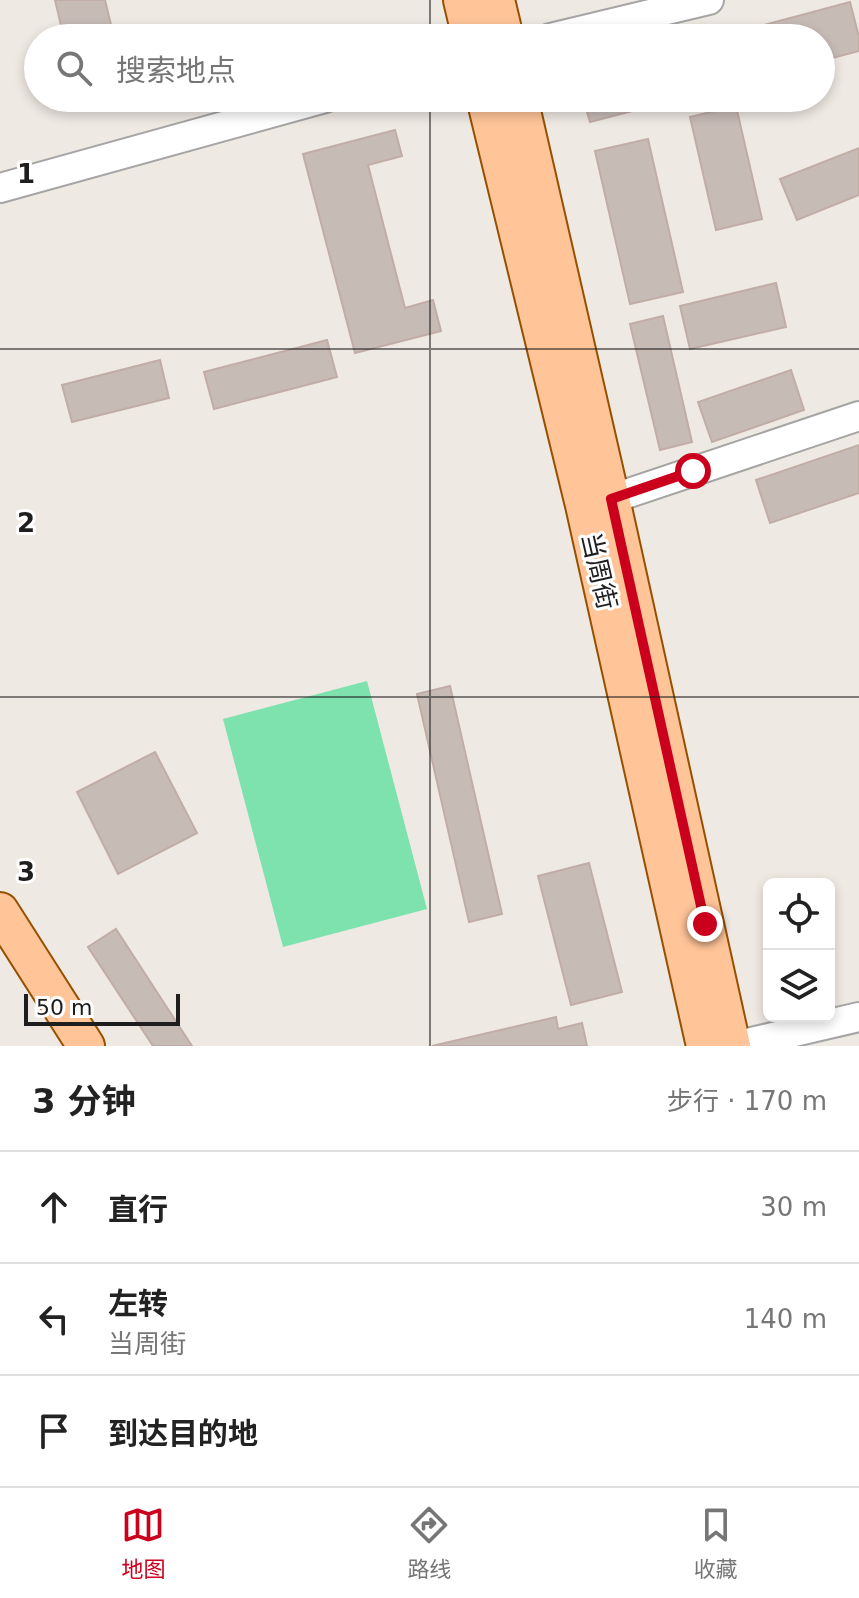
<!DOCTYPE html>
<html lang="zh">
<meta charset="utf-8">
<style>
:root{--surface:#fff;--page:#f2f2f2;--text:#222;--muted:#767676;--line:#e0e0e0;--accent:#cb001d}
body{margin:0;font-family:"DejaVu Sans","Noto Sans SC",sans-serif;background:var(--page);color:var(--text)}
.controls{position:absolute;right:24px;bottom:24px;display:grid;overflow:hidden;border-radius:12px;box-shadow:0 4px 12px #0003}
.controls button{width:72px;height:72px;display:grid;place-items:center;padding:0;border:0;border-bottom:2px solid var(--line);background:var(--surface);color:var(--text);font:40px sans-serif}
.scale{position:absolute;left:24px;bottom:20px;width:156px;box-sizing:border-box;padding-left:8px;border:4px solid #1e1e1e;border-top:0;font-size:22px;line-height:28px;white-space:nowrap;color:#1e1e1e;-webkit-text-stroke:6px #fff;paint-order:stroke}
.stop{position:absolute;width:24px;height:24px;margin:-18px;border:6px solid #cb001d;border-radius:50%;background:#fff}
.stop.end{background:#cb001d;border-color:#fff;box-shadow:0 2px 8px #0008}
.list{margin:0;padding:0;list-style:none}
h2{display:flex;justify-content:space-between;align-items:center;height:104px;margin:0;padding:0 32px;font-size:34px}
h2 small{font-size:26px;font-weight:400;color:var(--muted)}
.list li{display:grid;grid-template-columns:52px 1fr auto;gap:24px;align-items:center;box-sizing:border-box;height:112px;padding:0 32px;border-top:2px solid var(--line)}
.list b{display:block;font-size:30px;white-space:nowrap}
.list p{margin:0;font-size:26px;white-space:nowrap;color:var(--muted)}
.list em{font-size:26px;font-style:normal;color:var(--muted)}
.icon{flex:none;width:44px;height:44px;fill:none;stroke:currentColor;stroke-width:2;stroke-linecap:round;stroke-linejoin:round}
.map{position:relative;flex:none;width:859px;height:1046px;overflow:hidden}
.search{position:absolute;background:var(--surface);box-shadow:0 4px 12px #0003;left:24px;right:24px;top:24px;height:88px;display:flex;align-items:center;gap:20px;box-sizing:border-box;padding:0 28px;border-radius:44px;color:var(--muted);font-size:30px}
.sheet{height:440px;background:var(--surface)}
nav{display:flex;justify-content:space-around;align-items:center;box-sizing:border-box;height:112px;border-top:2px solid var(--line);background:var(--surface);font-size:22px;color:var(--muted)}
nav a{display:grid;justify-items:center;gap:4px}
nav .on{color:var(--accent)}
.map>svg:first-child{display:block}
.pitch{fill:#7de2ad}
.building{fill:#c7bbb6;stroke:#c1ada5;stroke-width:2}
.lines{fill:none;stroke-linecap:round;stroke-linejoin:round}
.minor-casing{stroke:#a5a5a5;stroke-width:32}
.major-casing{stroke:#975000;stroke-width:40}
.minor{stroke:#fff;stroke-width:28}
.major{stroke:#ffc498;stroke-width:36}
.route{stroke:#cb001d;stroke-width:10}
.grid{fill:none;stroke:#1e1e1e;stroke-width:2;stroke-opacity:0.55}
.labels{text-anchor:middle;stroke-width:6;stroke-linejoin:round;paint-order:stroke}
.street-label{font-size:26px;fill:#1e1e1e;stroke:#fff}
.grid-label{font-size:26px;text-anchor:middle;font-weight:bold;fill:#1e1e1e;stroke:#fff;stroke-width:6;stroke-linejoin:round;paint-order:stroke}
</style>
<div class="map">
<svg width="859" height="1046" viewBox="0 0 859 1046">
<rect width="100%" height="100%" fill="#efe9e3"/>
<path class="pitch" d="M367 681 427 909 283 947 223 719Z"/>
<path class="building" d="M55 0H105L113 33 94 38H64Z
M850 2 859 37V51L821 61V38H715Z
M583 98H682L590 122Z
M736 106 762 219 716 230 690 117Z
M395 130 402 156 368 165 405 308 433 300 441 331 355 353 303 154Z
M648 139 683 292 630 304 595 151Z
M859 148V195L797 220 780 179Z
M776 283 786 327 690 349 680 306Z
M663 316 692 442 660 450 630 324Z
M327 340 337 377 214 409 204 372Z
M160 360 169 398 72 422 62 385Z
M791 370 804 410 712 442 698 402Z
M859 445V493L770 523 756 480Z
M450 686 502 914 469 922 417 694Z
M155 752 197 833 118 874 77 792Z
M589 863 622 992 571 1005 538 876Z
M116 929 192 1046H153L88 947Z
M556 1017 558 1029 582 1023 587 1046H432Z"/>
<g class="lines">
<g class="minor-casing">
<path id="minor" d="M550 38 709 0
M0 188 325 98
M611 499 859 416
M734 1046 859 1017"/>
</g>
<g class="major-casing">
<path id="major" d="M462 0 471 38
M496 0 505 38
M485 98 584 505 705 1046
M519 98 611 499 732 1046
M0 911 86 1046"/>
</g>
<use href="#minor" class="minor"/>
<use href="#major" class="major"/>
</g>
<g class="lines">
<path class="route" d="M693 471 611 499 705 924"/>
</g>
<path class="grid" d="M430 0V38M430 98V1046M0 349H859M0 697H859"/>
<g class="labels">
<g class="street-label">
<text transform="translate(599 571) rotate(77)" y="9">当周街</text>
</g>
</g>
<g class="grid-label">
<text x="26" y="183">1</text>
<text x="26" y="532">2</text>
<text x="26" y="881">3</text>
</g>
</svg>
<div class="controls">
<button><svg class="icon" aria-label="locate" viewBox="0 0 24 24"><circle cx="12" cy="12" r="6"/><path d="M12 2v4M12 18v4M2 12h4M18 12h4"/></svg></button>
<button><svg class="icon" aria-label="layers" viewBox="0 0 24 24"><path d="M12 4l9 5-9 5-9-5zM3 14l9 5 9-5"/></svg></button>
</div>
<div class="scale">50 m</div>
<div class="stop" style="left:693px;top:471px"></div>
<div class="stop end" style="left:705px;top:924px"></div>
<div class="search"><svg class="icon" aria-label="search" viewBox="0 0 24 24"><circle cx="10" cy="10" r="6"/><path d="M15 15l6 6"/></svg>搜索地点</div>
</div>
<section class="sheet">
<h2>3 分钟<small>步行 · 170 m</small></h2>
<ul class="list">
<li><svg class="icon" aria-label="ahead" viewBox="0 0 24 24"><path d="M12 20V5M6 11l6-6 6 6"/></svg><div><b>直行</b></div><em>30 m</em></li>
<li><svg class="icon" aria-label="left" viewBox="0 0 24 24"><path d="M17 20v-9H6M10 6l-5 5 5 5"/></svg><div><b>左转</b><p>当周街</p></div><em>140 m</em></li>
<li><svg class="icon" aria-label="arrive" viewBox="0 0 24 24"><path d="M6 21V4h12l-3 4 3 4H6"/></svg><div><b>到达目的地</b></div></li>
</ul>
</section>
<nav>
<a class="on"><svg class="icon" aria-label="map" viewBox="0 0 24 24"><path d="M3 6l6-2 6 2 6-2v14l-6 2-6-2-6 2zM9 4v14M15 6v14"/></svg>地图</a>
<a><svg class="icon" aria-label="directions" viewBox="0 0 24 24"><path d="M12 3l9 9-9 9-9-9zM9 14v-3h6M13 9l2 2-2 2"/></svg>路线</a>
<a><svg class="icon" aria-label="saved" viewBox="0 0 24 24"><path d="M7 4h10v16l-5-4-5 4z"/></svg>收藏</a>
</nav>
